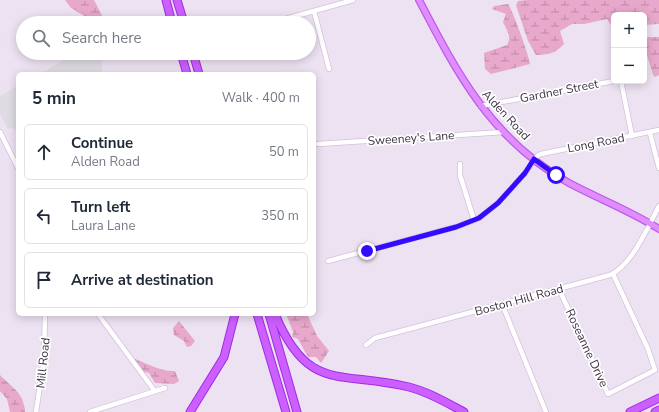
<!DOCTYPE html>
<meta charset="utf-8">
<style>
:root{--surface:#fff;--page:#f2f2f3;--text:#1f2937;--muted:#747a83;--line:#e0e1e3}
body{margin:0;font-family:"Nunito Sans",sans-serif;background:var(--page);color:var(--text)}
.controls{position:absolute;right:12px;top:12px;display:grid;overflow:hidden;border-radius:6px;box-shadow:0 2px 10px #0003}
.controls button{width:36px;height:36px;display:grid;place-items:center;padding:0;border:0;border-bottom:1px solid var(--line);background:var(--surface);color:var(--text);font:20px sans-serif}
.stop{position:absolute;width:12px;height:12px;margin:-9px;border:3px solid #330bff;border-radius:50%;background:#fff}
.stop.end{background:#330bff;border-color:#fff;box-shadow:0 1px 4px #0008}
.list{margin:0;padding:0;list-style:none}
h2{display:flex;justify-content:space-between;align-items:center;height:52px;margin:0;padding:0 16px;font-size:17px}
h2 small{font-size:13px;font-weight:400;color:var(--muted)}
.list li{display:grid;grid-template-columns:26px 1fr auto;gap:12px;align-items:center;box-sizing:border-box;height:56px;margin:0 8px 8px;padding:0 8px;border:1px solid var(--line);border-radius:6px}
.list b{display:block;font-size:15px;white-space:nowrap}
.list p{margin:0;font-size:13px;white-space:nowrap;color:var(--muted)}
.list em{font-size:13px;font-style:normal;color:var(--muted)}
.icon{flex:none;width:22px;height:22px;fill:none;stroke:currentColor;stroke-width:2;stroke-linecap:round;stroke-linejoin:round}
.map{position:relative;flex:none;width:659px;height:412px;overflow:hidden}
.search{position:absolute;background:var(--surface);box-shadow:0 2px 10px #0003;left:16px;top:16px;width:300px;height:44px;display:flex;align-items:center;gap:10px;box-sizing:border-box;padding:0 14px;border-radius:22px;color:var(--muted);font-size:15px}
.panel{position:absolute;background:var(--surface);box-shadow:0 2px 10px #0003;left:16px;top:72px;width:300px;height:244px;border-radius:6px}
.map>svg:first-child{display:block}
.wetland{fill:url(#wetland-marsh)}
.parking{fill:#dfdbe2}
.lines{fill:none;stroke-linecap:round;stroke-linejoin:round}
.minor-casing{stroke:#d3c1db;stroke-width:6}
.major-casing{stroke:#bf5ae7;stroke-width:8}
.highway-casing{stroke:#a12be2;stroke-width:9}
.minor{stroke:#fff;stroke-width:4.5}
.major{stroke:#e08dff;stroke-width:5.5}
.highway{stroke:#cc5fff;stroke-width:7}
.route{stroke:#330bff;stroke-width:5}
.labels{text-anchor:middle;stroke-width:3.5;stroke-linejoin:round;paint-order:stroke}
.street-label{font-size:12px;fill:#3d3243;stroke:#fff}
</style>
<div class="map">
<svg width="659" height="412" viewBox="0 0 659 412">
<defs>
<pattern id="wetland-marsh" width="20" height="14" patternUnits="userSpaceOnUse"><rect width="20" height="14" fill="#e8a8cb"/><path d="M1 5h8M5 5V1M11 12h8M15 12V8" fill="none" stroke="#bd89a6"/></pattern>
</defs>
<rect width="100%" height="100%" fill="#ede2f2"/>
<path class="wetland" d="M65 0H94L106 23H96L71 8Z
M527 0H659V24L644 25V15H614V30L607 19 584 24H572L560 31 564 44C556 53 548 55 536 55L528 41 516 5 518 1Z
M508 4C511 6 530 58 530 64L491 74 485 69 484 53 507 45C512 36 507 31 503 22L506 14 492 9 494 6Z
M648 37H659V75L655 77 653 75 644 45V40Z
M286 314H307L317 336 329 351 321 363 316 357H308L298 339 292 337 293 332Z
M179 321 195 341 191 346 187 347 184 341 174 335 173 328Z
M135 359C149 364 161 372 175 371L179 381 174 384 155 383 149 373 140 371 134 360Z
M0 375C12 388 24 392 25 412H10L7 399 0 391Z"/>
<path class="parking" d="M76 53H101L102 74H40Z
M18 86V128L14 130 12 127 8 129 0 114V96Z"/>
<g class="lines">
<g class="minor-casing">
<path id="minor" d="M314 11 329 69
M271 23 353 0
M621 81 632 136
M481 106 614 81
M0 132 18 168
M650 133 659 168
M318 144 504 132
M460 164V175L474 220
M328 261 456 227 479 218 498 203 525 173 537 156 541 154 659 130
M559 289 608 394 655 370 648 349 613 274
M502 304 546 412
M98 314 154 390
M366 345 375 338 610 275C632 265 648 227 659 206
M36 412 44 359 45 314
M90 412 165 388"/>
</g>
<g class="major-casing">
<path id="major" d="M419 0C458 75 492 140 569 183 599 199 631 211 659 229"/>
</g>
<g class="highway-casing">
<path id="highway" d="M166 0 172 23
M177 0 184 23
M181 53 187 74
M193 53 199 74
M257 314 286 412
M269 314 297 412
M275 314C308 394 341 370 409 387 429 392 447 403 464 412
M190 412 224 357 235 314
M630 412 659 398
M655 412 659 410"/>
</g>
<use href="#minor" class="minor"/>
<use href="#major" class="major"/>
<use href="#highway" class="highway"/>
</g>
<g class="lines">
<path class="route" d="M367 251 456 227 479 218 498 203 525 173 534 159 556 175"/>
</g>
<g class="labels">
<g class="street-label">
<text transform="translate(559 91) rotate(-11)" y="4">Gardner Street</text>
<text transform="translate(506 115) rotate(47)" y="4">Alden Road</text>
<text transform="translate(411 138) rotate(-4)" y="4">Sweeney's Lane</text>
<text transform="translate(596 143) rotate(-11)" y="4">Long Road</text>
<text transform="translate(519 300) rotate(-15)" y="4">Boston Hill Road</text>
<text transform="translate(587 348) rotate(65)" y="4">Roseanne Drive</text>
<text transform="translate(43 363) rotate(-84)" y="4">Mill Road</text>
</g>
</g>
</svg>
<div class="controls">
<button>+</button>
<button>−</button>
</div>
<div class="stop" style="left:556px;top:175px"></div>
<div class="stop end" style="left:367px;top:251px"></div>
<div class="search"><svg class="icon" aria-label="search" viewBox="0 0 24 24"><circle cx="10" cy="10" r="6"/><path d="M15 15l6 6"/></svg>Search here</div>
<section class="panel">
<h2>5 min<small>Walk · 400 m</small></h2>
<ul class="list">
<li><svg class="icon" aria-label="ahead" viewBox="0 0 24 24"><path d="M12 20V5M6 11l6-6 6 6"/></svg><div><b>Continue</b><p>Alden Road</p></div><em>50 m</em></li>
<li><svg class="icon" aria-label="left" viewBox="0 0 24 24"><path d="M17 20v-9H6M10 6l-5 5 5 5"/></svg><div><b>Turn left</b><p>Laura Lane</p></div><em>350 m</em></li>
<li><svg class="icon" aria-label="arrive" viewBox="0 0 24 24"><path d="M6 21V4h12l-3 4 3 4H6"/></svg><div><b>Arrive at destination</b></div></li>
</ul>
</section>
</div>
